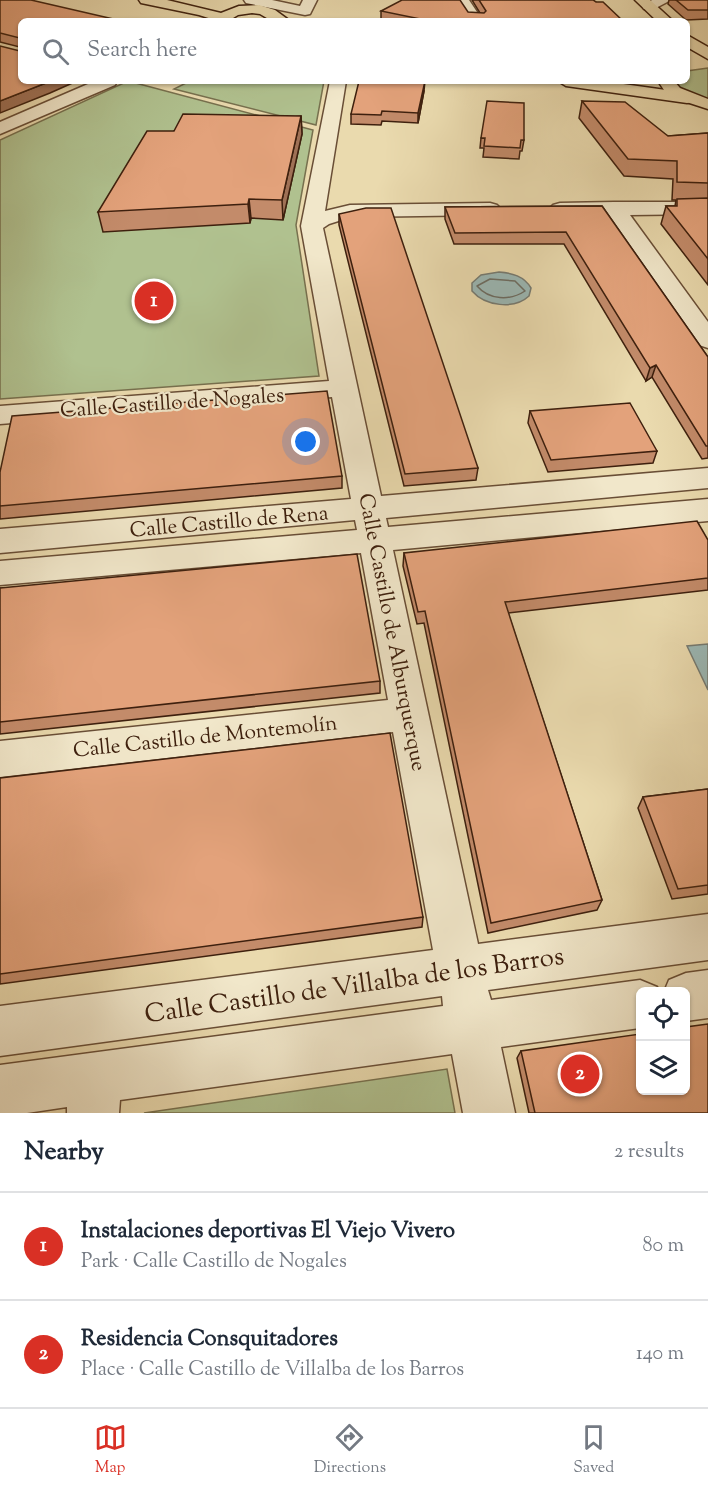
<!DOCTYPE html>
<meta charset="utf-8">
<style>
:root{--surface:#fff;--page:#f6f6f7;--text:#1f2937;--muted:#747a83;--line:#e0e1e3;--accent:#d93025}
body{margin:0;font-family:"Sorts Mill Goudy",serif;background:var(--page);color:var(--text)}
.controls{position:absolute;right:18px;bottom:18px;display:grid;overflow:hidden;border-radius:9px;box-shadow:0 2px 4px #0004}
.controls button{width:54px;height:54px;display:grid;place-items:center;padding:0;border:0;border-bottom:2px solid var(--line);background:var(--surface);color:var(--text);font:30px sans-serif}
.you{position:absolute;left:306px;top:442px;width:21px;height:21px;margin:-15px;border:4px solid #fff;border-radius:50%;background:#1a73e8;box-shadow:0 0 0 9px #1a73e833}
.badge{display:grid;place-items:center;width:39px;height:39px;border-radius:50%;background:var(--accent);color:#fff;font-size:20px;font-weight:700}
.pin{position:absolute;translate:-50% -50%;border:3px solid #fff;box-shadow:0 2px 6px #0006}
.list{margin:0;padding:0;list-style:none}
h2{display:flex;justify-content:space-between;align-items:center;height:78px;margin:0;padding:0 24px;font-size:26px}
h2 small{font-size:20px;font-weight:400;color:var(--muted)}
.list li{display:grid;grid-template-columns:39px 1fr auto;gap:18px;align-items:center;box-sizing:border-box;height:108px;padding:0 24px;border-top:2px solid var(--line)}
.list b{display:block;font-size:22px;white-space:nowrap}
.list p{margin:0;font-size:20px;white-space:nowrap;color:var(--muted)}
.list em{font-size:20px;font-style:normal;color:var(--muted)}
.icon{flex:none;width:33px;height:33px;fill:none;stroke:currentColor;stroke-width:2;stroke-linecap:round;stroke-linejoin:round}
.map{position:relative;flex:none;width:708px;height:1113px;overflow:hidden}
.search{position:absolute;background:var(--surface);box-shadow:0 2px 4px #0004;left:18px;right:18px;top:18px;height:66px;display:flex;align-items:center;gap:15px;box-sizing:border-box;padding:0 21px;border-radius:9px;color:var(--muted);font-size:22px}
.sheet{height:294px;background:var(--surface)}
nav{display:flex;justify-content:space-around;align-items:center;box-sizing:border-box;height:84px;border-top:2px solid var(--line);background:var(--surface);font-size:16px;color:var(--muted)}
nav a{display:grid;justify-items:center;gap:3px}
nav .on{color:var(--accent)}
.map>svg:first-child{display:block}
.green{fill:#b0c18f;stroke:#77704e;stroke-width:1.5}
.water{fill:#9bb8b5;stroke:#767b72;stroke-width:1.5}
.lines{fill:none;stroke-linecap:round;stroke-linejoin:round}
.shore{stroke:#6c6c62;stroke-width:1.5}
.minor-casing{stroke:#694e36;stroke-width:3}
.major-casing{stroke:#3e200e;stroke-width:3}
.highway-casing{stroke:#3e200e;stroke-width:3}
.minor{fill:#f1e7ca;fill-rule:evenodd}
.major{fill:#eadaae;fill-rule:evenodd}
.highway{fill:#eadaae;fill-rule:evenodd}
.wall{fill:#c38b6a;stroke:#3e200e;stroke-width:1.5}
.shaded-wall{fill:#9f7156;stroke:#3e200e;stroke-width:1.5}
.building{fill:#e3a27b;stroke:#3e200e;stroke-width:1.5}
.labels{text-anchor:middle;stroke-width:4.5;stroke-linejoin:round;paint-order:stroke}
.street-label{font-size:21px;fill:#3e200e;stroke:#f1e7ca}
.near-street-label{font-size:26px;fill:#3e200e;stroke:#f1e7ca}
</style>
<div class="map">
<svg width="708" height="1113" viewBox="0 0 708 1113">
<rect width="100%" height="100%" fill="#eadaae"/>
<filter id="stains"><feTurbulence type="fractalNoise" baseFrequency=".00333" numOctaves="4"/><feColorMatrix values="0 0 0 0 .2 0 0 0 0 .09 0 0 0 0 .02 0 0 0 .5 -.17"/></filter>
<radialGradient id="worn" r=".72"><stop offset=".6" stop-color="#630" stop-opacity="0"/><stop offset="1" stop-color="#630" stop-opacity=".3"/></radialGradient>
<path class="green" d="M708 68V100L680 88 675 82 687 81V71Z
M128 81 313 130 296 225 319 376 0 399V140Z
M190 81H324L316 125 174 89Z
M447 1069 455 1113H144Z"/>
<path class="water" d="M499 272C512 273 524 276 531 288L529 296C514 310 485 306 472 291V283L481 275Z
M708 644V690L687 646Z"/>
<g class="lines">
<path class="shore" d="M490 279 515 281 525 291C510 301 489 300 477 286Z"/>
<g class="minor-casing">
<path id="minor" d="M244 0H272L300 6 303 0H317L310 14 305 15 246 3Z
M455 0H469L483 21H469Z
M652 0H671L654 9H644L642 6Z
M95 81H117L115 85 0 134V122Z
M330 81H346L325 211 350 205 490 203 497 205 501 209 497 213 490 215 351 217 329 224 323 228 381 496 708 468V488L386 518 388 527 708 499V521L393 550 478 944 708 914V960L488 990 491 1000 640 980 657 987 659 992H640V1028L501 1047 515 1113H463L452 1054 120 1100 119 1113H67V1107L27 1113H0V1065L443 1006 442 996 0 1056V1006L433 950 393 732 0 777V741L388 700 361 553 0 585V561L357 530 355 520 0 553V529L351 499 332 397 0 424V406L329 381 301 226Z
M614 202H708V214L630 215 708 322V348L699 345 608 215H560L553 213 549 209 553 205 560 203Z
M708 970V1018L686 1021V992H664L669 980 686 973Z"/>
</g>
<g class="major-casing">
<path id="major" d="M139 0H167L221 13 239 6 259 5 275 10 290 21H272L260 14 252 13 238 15 228 21H218L199 15 141 3Z
M558 81H602L687 93 693 94 696 98 693 102 687 103 566 86Z"/>
</g>
<g class="highway-casing">
<path id="highway" d="M635 0H650L673 21H657Z
M687 35 708 47V59L687 47Z
M658 81H674L680 88 708 99V109L668 96Z"/>
</g>
<use href="#minor" class="minor"/>
<use href="#major" class="major"/>
<use href="#highway" class="highway"/>
</g>
<path class="wall" d="M0 0 50 93 20 51V47L0 42Z
M472 0H593L623 21H381V11L480 13Z
M669 0H708V19L686 20 668 4Z
M424 91 418 123 382 121 381 125 351 124V114Z
M582 101 668 136 708 133V285L661 224 666 206H675L676 200H672L673 179 624 176 579 118Z
M301 116 302 134 283 220 251 218 250 223 103 232 98 212 174 131Z
M481 138 524 140 522 151H520L519 159 483 157 484 148H480Z
M602 206 708 357V458L702 459 652 377 646 381 564 244H454L445 219V207Z
M339 214 478 468 476 480 404 486 339 225Z
M530 411 657 451 653 463 548 472 528 423Z
M0 472 342 476V488L0 519Z
M708 540V590L508 613 602 900 597 910 488 933 424 623 417 624 403 566 404 553Z
M0 588 380 681V693L0 734Z
M0 778 423 917 422 927 0 984Z
M708 789V894L672 899 638 808 643 797Z
M521 1051 708 1113H529L517 1058Z"/>
<path class="shaded-wall" d="M51 81H77L50 93 0 113V101Z
M425 81 424 91 418 123V113Z
M301 116 302 134 283 220 282 200Z
M249 199 251 218 250 223 248 204Z
M656 365 652 377 646 381 650 368Z"/>
<path class="building" d="M0 0H31L122 21H21V81H51L0 101V46L20 51V38L0 33Z
M402 0H460L468 12 484 13 486 11 479 0H593L596 2H603L623 21H430L381 11Z
M676 0H708V10H688Z
M359 81H425L418 113 382 111 381 115 351 114Z
M487 101 524 103V140H521L520 148 484 146 485 138H481Z
M582 101 625 102 668 136 708 133V183L677 182V161L628 159Z
M183 114 301 116 282 200 249 199 248 204 98 212 147 131H174Z
M708 198V259L666 206H677V199Z
M602 206 708 357V446H706L656 365 650 368 566 232 455 233 445 207Z
M366 208H391L478 468 405 474 339 214Z
M327 391 342 476 0 506V472L12 416Z
M630 403 657 451 551 460 530 411Z
M697 521 708 540V578L505 602 602 900 491 923 425 611 418 612 404 553Z
M357 554 380 681 0 722V588Z
M390 733 423 917 0 974V778Z
M708 789V885L678 889 643 797Z
M708 1024V1113H535L521 1051 640 1034V1090H686V1027Z"/>
<g class="labels">
<g class="street-label">
<text transform="translate(172 402) rotate(-4)" y="7">Calle Castillo de Nogales</text>
<text transform="translate(229 521) rotate(-5)" y="7">Calle Castillo de Rena</text>
<text transform="translate(393 632) rotate(79)" y="7">Calle Castillo de Alburquerque</text>
<text transform="translate(205 736) rotate(-6)" y="7">Calle Castillo de Montemolín</text>
</g>
<g class="near-street-label">
<text transform="translate(354 984) rotate(-8)" y="9">Calle Castillo de Villalba de los Barros</text>
</g>
</g>
<rect width="100%" height="100%" filter="url(#stains)"/>
<rect width="100%" height="100%" fill="url(#worn)"/>
</svg>
<div class="controls">
<button><svg class="icon" aria-label="locate" viewBox="0 0 24 24"><circle cx="12" cy="12" r="6"/><path d="M12 2v4M12 18v4M2 12h4M18 12h4"/></svg></button>
<button><svg class="icon" aria-label="layers" viewBox="0 0 24 24"><path d="M12 4l9 5-9 5-9-5zM3 14l9 5 9-5"/></svg></button>
</div>
<div class="you"></div>
<div class="pin badge" style="left:154px;top:301px">1</div>
<div class="pin badge" style="left:580px;top:1074px">2</div>
<div class="search"><svg class="icon" aria-label="search" viewBox="0 0 24 24"><circle cx="10" cy="10" r="6"/><path d="M15 15l6 6"/></svg>Search here</div>
</div>
<section class="sheet">
<h2>Nearby<small>2 results</small></h2>
<ul class="list">
<li><span class="badge">1</span><div><b>Instalaciones deportivas El Viejo Vivero</b><p>Park · Calle Castillo de Nogales</p></div><em>80 m</em></li>
<li><span class="badge">2</span><div><b>Residencia Consquitadores</b><p>Place · Calle Castillo de Villalba de los Barros</p></div><em>140 m</em></li>
</ul>
</section>
<nav>
<a class="on"><svg class="icon" aria-label="map" viewBox="0 0 24 24"><path d="M3 6l6-2 6 2 6-2v14l-6 2-6-2-6 2zM9 4v14M15 6v14"/></svg>Map</a>
<a><svg class="icon" aria-label="directions" viewBox="0 0 24 24"><path d="M12 3l9 9-9 9-9-9zM9 14v-3h6M13 9l2 2-2 2"/></svg>Directions</a>
<a><svg class="icon" aria-label="saved" viewBox="0 0 24 24"><path d="M7 4h10v16l-5-4-5 4z"/></svg>Saved</a>
</nav>
